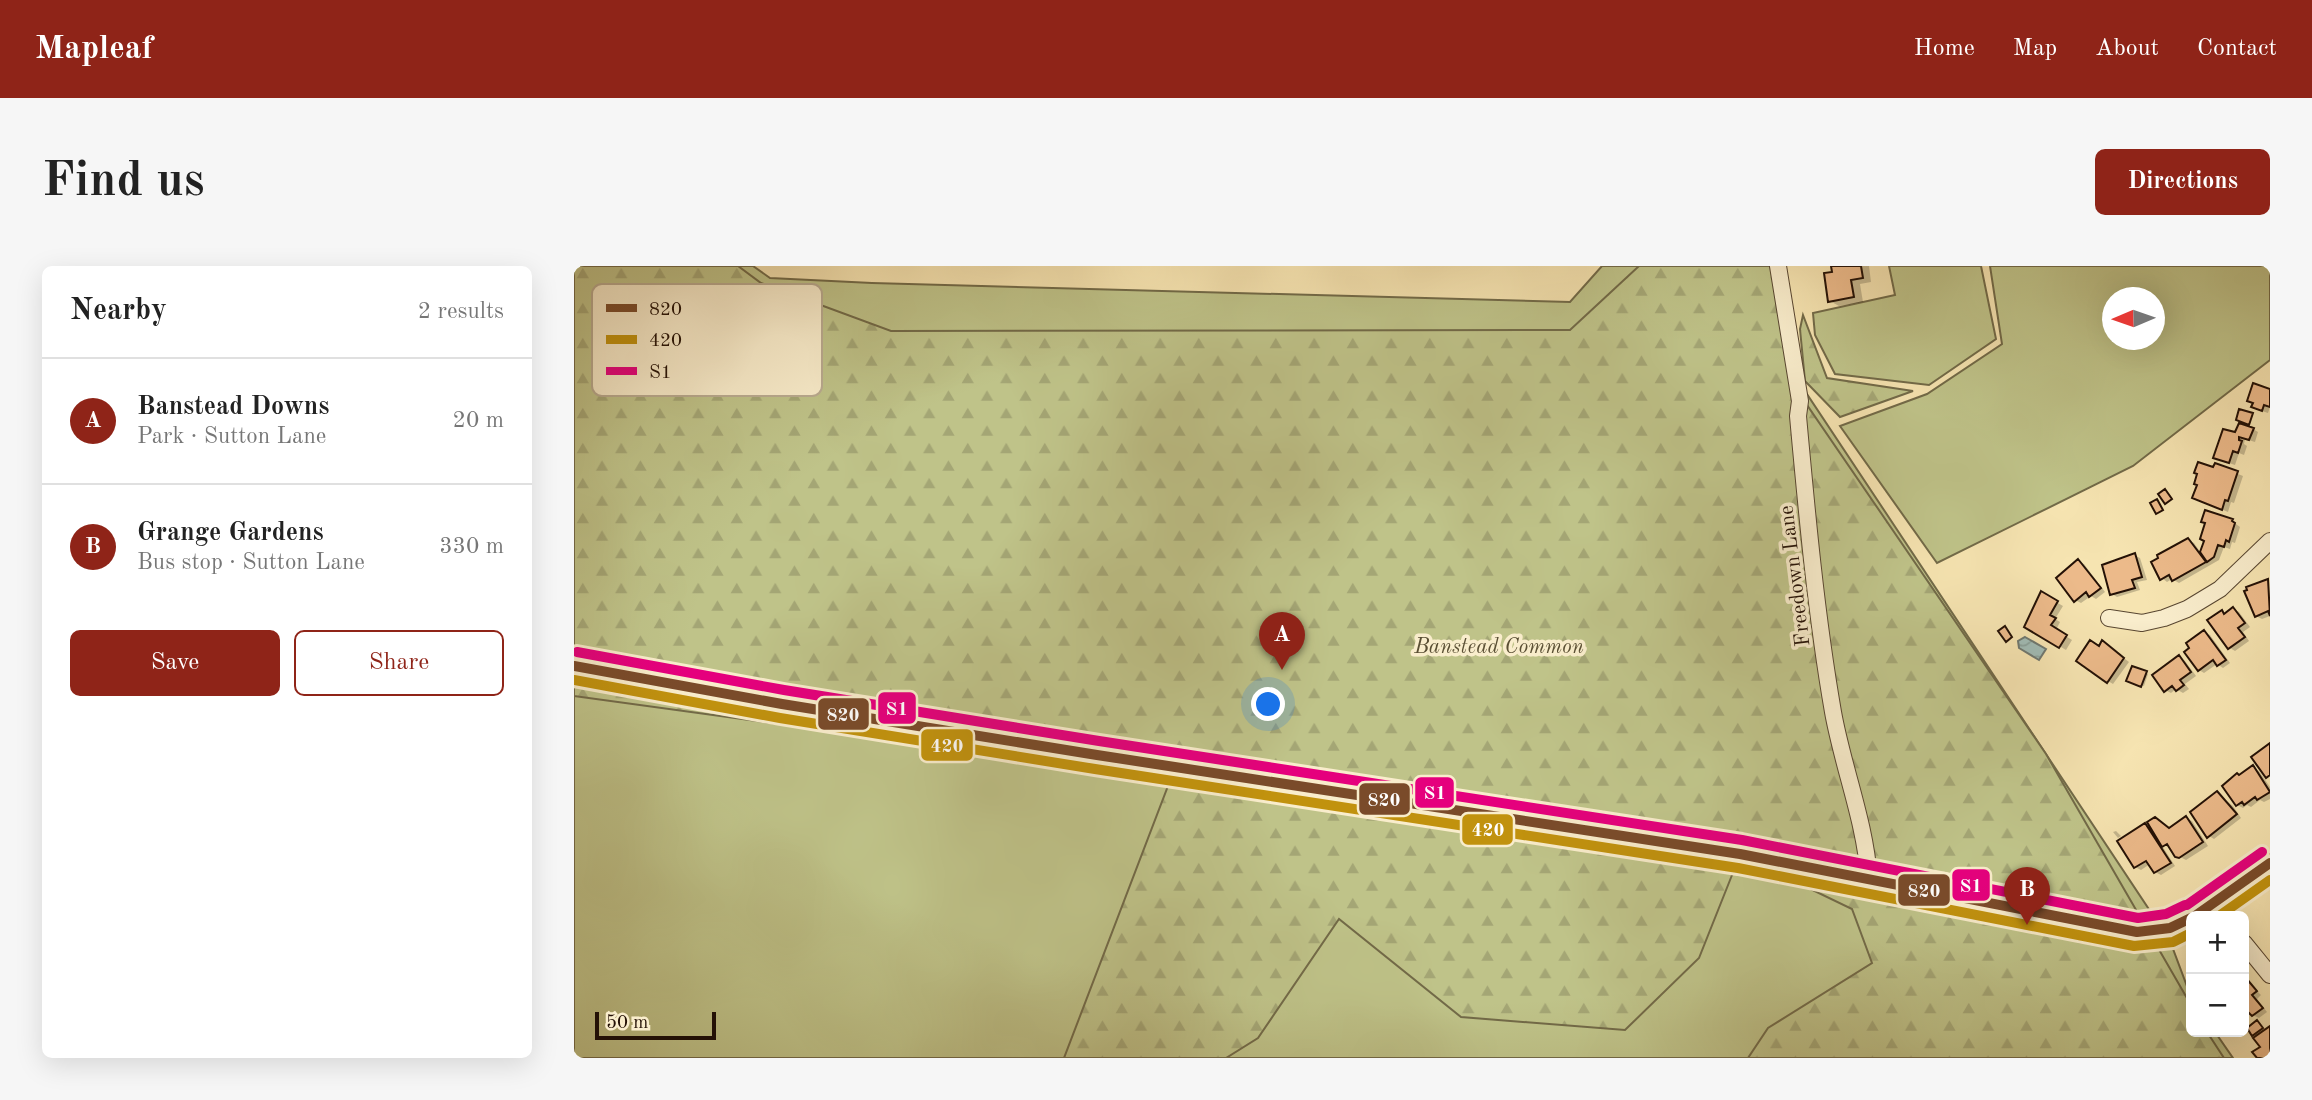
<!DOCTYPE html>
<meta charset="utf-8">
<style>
:root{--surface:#fff;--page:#f6f6f6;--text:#222;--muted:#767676;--line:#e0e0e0;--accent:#8f2418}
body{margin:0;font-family:"Old Standard TT",serif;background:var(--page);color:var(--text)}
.controls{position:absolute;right:21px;bottom:21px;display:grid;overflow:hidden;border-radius:10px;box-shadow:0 7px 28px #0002}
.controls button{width:63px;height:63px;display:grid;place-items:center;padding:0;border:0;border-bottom:2px solid var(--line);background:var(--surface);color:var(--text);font:35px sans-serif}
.compass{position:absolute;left:1528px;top:21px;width:63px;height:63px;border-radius:50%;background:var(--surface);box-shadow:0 7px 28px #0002;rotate:268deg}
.scale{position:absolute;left:21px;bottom:18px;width:121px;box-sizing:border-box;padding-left:7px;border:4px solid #241106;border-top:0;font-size:19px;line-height:24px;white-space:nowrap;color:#241106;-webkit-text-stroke:5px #f9edcc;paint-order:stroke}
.you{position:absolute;left:695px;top:439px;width:24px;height:24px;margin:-18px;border:5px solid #fff;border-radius:50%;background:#1a73e8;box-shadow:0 0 0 10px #1a73e833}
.badge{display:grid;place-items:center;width:46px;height:46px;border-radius:50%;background:var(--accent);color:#fff;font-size:23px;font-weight:700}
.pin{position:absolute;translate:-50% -58px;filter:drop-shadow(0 2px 4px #0008)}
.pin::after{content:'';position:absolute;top:37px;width:24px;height:21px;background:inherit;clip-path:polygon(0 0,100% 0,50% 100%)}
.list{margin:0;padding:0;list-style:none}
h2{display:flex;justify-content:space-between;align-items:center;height:91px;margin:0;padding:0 28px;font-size:30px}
h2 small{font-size:23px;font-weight:400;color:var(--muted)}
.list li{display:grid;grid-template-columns:46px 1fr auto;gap:21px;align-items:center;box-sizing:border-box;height:126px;padding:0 28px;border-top:2px solid var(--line)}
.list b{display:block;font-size:26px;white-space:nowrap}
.list p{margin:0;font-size:23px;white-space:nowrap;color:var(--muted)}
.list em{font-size:23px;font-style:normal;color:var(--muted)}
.actions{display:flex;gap:14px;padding:21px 28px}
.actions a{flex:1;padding:16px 0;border:2px solid var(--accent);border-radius:10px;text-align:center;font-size:24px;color:var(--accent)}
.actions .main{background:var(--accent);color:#fff}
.map{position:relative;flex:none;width:1696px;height:792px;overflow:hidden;border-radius:10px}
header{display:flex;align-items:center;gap:42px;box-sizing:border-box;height:98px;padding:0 35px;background:var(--accent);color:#fff}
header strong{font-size:33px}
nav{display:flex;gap:38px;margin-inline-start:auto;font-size:24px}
.intro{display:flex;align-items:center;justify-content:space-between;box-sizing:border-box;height:168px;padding:0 42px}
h1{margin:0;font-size:49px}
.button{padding:18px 32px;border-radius:10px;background:var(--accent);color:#fff;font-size:24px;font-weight:700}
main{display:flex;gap:42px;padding:0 42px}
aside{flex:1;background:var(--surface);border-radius:10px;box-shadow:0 7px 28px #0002}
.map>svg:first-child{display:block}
.grass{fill:#bfc389;stroke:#726a48;stroke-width:2;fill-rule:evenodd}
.forest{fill:url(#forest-firs);stroke:#726a48;stroke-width:2}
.water{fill:url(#water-waves);stroke:#6f7870;stroke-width:2}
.shadow{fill:#0003}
.building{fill:#ecba8a;stroke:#241106;stroke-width:2}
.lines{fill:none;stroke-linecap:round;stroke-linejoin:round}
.minor-casing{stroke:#584631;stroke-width:18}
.major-casing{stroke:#241106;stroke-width:22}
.minor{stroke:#f9edcc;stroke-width:16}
.major{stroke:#ebc278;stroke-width:19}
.bus-1-casing{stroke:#f9edcc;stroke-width:16}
.bus-2-casing{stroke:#f9edcc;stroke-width:16}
.bus-3-casing{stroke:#f9edcc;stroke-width:16}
.bus-1{stroke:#7a4b2a;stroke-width:10}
.bus-2{stroke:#c1920e;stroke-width:10}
.bus-3{stroke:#e5007d;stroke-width:10}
.labels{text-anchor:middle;stroke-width:7;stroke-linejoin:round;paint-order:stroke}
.street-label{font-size:21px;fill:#241106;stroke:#f9edcc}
.park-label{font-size:21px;font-style:italic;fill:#5a4f34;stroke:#f9edcc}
.key{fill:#f9edcc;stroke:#b9ab91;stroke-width:2}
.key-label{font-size:19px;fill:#241106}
.line-badge{stroke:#f9edcc;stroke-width:2.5}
.badge-label{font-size:19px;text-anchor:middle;font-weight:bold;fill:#fff}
</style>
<header>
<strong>Mapleaf</strong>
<nav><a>Home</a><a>Map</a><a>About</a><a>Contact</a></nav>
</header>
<div class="intro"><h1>Find us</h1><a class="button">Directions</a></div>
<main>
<aside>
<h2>Nearby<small>2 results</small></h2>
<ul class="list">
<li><span class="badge">A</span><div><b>Banstead Downs</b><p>Park · Sutton Lane</p></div><em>20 m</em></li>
<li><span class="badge">B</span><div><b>Grange Gardens</b><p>Bus stop · Sutton Lane</p></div><em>330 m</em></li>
</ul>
<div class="actions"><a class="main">Save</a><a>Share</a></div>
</aside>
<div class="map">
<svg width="1696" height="792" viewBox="0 0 1696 792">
<defs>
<pattern id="forest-firs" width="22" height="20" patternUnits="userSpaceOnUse" patternTransform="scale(1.75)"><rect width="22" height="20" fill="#bfc389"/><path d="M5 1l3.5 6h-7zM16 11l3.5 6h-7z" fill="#a4a675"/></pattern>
<pattern id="water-waves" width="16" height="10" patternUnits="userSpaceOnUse" patternTransform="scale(1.75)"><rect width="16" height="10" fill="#a1bcb6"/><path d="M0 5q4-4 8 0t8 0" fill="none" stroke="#8aa19b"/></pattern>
</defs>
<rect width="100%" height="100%" fill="#f6e4b1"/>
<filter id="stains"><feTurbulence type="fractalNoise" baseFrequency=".00286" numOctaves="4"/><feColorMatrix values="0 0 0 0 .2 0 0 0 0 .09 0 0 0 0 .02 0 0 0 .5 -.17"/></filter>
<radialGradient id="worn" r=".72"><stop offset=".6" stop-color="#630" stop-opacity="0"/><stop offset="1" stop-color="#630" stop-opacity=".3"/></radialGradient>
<path class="grass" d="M0 0H179L196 12 298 17 996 36 1028 0H1204L1223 113 1596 675 1617 731V766H1641L1659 792H0Z
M1315 0H1407L1422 73 1355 119 1261 108 1241 69 1239 47 1321 29Z
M1416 0H1696V94L1559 200 1363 297 1266 160 1353 128 1428 78ZM1538 32H1580V74H1538Z"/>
<path class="forest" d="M0 0H164L187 17 317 65 996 64 1065 0H1199L1218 117 1472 488 1617 739V766H1633L1650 792H1174L1194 762 1298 697 1278 643 1166 589 1125 692 1051 764 887 751 765 653 684 772 652 792H490L597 512 0 430Z
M1229 49 1253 112 1339 125 1266 151 1231 115 1226 63Z"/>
<path class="water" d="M1451 371 1472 383 1465 394 1445 382 1444 375Z"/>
<path class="shadow" d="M1258 0H1295L1297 16 1286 18 1289 36 1265 40 1256 35 1260 7Z
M1696 125V141L1694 147 1685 144Z
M1679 163 1684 166 1681 176 1671 173 1670 178 1673 180 1670 189 1665 187 1661 199 1646 194 1662 168Z
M1642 199 1669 210 1660 237 1657 236 1654 246 1626 234Z
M1658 255 1666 261 1661 277 1658 276 1656 283 1650 281 1645 294 1605 317 1598 313 1593 316 1588 312 1614 274 1620 277 1627 287 1633 257Z
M1560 289 1566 292 1573 314 1563 316 1566 324 1543 331 1538 328Z
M1504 295 1510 298 1531 326 1522 333 1517 330 1507 337 1501 334Z
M1694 315 1696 350 1688 353 1682 350 1686 319Z
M1468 328 1489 340 1481 353 1486 356 1482 364 1498 374 1492 384 1452 360Z
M1660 343 1665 346 1676 361 1669 366 1675 375 1661 385 1656 382 1648 346 1652 349Z
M1630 366 1636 369 1656 397 1649 402 1643 398 1630 407 1625 404Z
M1534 380 1555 396 1539 418 1534 415 1526 382Z
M1605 391 1611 395 1622 410 1611 418 1615 423 1609 427 1602 423 1597 427 1591 424Z
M1572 407 1574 408 1570 420 1554 414Z
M1679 502 1685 505 1696 521V533L1690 536 1686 534 1677 541 1673 539 1669 542 1663 539 1666 511Z
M1643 527 1659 540 1667 552 1640 573 1635 570Z
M1612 552 1618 555 1634 580 1612 594 1602 589 1597 582 1587 578 1601 600 1587 609 1581 606 1576 598 1567 604 1561 601 1571 559 1580 564 1595 563Z
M1542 565 1547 570 1544 572 1539 566Z
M1672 714 1687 729 1683 733 1693 746 1685 752 1670 745V716Z
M1686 758 1691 766 1696 792H1685L1688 781 1684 771 1679 768Z"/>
<path class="building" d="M1257 0H1287L1289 12 1277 14 1280 31 1254 36 1250 7 1258 6Z
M1679 117 1696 123V141L1690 139 1688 145 1677 141 1679 137 1673 135Z
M1665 143 1679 147 1675 159 1662 154Z
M1665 157 1680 162 1675 174 1665 171V174L1668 175 1664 187 1659 185 1655 197 1639 192 1649 163 1661 166Z
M1624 196 1639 201 1641 197 1664 205 1654 235 1651 234 1648 244 1618 232 1623 219 1620 218 1623 208 1620 207Z
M1591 223 1598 233 1591 238 1584 228Z
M1583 233 1589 244 1582 248 1576 237Z
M1631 244 1659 253 1658 255 1661 257 1655 276 1652 274 1650 281 1644 279 1640 291 1633 296 1626 286 1630 275 1626 273 1631 257 1627 256Z
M1614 272 1632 296 1598 315 1595 309 1586 314 1577 296 1584 292 1583 289Z
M1561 287 1568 311 1558 314 1561 322 1536 329 1528 299Z
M1504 293 1527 322 1515 331 1512 326 1500 336 1482 312Z
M1694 313 1696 350 1694 345 1681 351 1670 325 1673 324 1672 321Z
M1467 325 1484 335 1476 349 1482 352 1477 359 1493 369 1485 382 1450 361Z
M1659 341 1671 357 1664 362 1671 371 1654 383 1633 354 1648 344 1650 348Z
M1431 360 1438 371 1432 376 1424 365Z
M1630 364 1652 394 1643 400 1639 394 1624 405 1610 386 1615 382 1612 377Z
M1516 374 1525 380 1528 374 1550 392 1533 417 1502 395Z
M1605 389 1617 406 1606 414 1610 419 1602 425 1598 420 1590 426 1578 409Z
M1558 400 1573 405 1567 421 1552 415Z
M1696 477V509L1692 512 1677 491Z
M1679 499 1696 526 1683 534 1681 531 1670 539 1668 536 1662 540 1648 520 1663 507 1665 509Z
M1643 525 1663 548 1633 572 1616 546Z
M1612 550 1629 576 1605 592 1601 591 1593 578 1588 581 1573 556 1581 551 1595 562Z
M1571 557 1597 597 1580 607 1572 595 1560 602 1543 575Z
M1672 712 1683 725 1678 729 1689 742 1678 750 1674 746 1670 748V713Z
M1683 754 1689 762 1678 770 1673 762Z
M1696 760V792H1683L1678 786 1686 781 1679 772Z"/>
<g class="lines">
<g class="minor-casing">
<path id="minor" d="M1204 0 1226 135 1224 150C1233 249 1242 348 1259 446 1269 502 1291 555 1295 612
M1535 352 1568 357 1590 352 1613 343 1646 323 1696 275
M1670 677 1696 709"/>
</g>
<g class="major-casing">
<path id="major" d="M0 400 208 438 523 489 1166 588 1563 666 1596 662 1617 652
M1621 650 1696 597"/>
</g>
<use href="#minor" class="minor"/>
<use href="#major" class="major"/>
<g class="bus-1-casing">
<path id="bus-1" d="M0 400 208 438 523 489 1166 588 1563 666 1596 662 1617 652
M1621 650 1696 597"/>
</g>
<g class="bus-2-casing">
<path id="bus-2" d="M0 414 206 452 521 503 1164 602 1560 680 1599 676 1617 667
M1645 650 1696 614"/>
</g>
<g class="bus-3-casing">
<path id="bus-3" d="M3 386 210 424 525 475 1168 574 1564 652 1592 648 1611 639
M1613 639 1688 586"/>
</g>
<use href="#bus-1" class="bus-1"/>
<use href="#bus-2" class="bus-2"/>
<use href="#bus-3" class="bus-3"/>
</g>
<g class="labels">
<g class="street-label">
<text transform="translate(1220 310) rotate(-97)" y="7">Freedown Lane</text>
</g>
<g class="park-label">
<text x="925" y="387">Banstead Common</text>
</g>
</g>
<rect x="18" y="18" width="230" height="112" rx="10" class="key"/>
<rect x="32" y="38" width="31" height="8" fill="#7a4b2a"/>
<rect x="32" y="69" width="31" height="9" fill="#c1920e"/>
<rect x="32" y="101" width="31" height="8" fill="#e5007d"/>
<g class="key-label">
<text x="75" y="49">820</text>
<text x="75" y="80">420</text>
<text x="75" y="112">S1</text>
</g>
<g class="line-badge">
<rect x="303" y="425" width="40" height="34" rx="7" fill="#e5007d"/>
<rect x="243" y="431" width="53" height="34" rx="7" fill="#7a4b2a"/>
<rect x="346" y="462" width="54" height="34" rx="7" fill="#c1920e"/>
<rect x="840" y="510" width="41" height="33" rx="7" fill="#e5007d"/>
<rect x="784" y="516" width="53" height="34" rx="7" fill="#7a4b2a"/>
<rect x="887" y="547" width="53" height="33" rx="7" fill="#c1920e"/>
<rect x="1377" y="602" width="40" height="34" rx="7" fill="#e5007d"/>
<rect x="1323" y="607" width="54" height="34" rx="7" fill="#7a4b2a"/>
</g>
<g class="badge-label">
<text x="323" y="449">S1</text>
<text x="269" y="455">820</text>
<text x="373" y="486">420</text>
<text x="861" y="533">S1</text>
<text x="810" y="540">820</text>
<text x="914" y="570">420</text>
<text x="1397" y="626">S1</text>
<text x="1350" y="631">820</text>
</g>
<rect width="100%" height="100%" filter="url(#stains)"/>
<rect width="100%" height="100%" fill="url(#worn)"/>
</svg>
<div class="controls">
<button>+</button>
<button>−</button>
</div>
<svg class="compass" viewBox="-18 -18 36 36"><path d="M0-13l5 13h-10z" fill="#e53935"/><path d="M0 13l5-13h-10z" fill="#767676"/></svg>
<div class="scale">50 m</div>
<div class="you"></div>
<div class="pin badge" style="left:708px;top:404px">A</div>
<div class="pin badge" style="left:1453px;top:659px">B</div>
</div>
</main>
